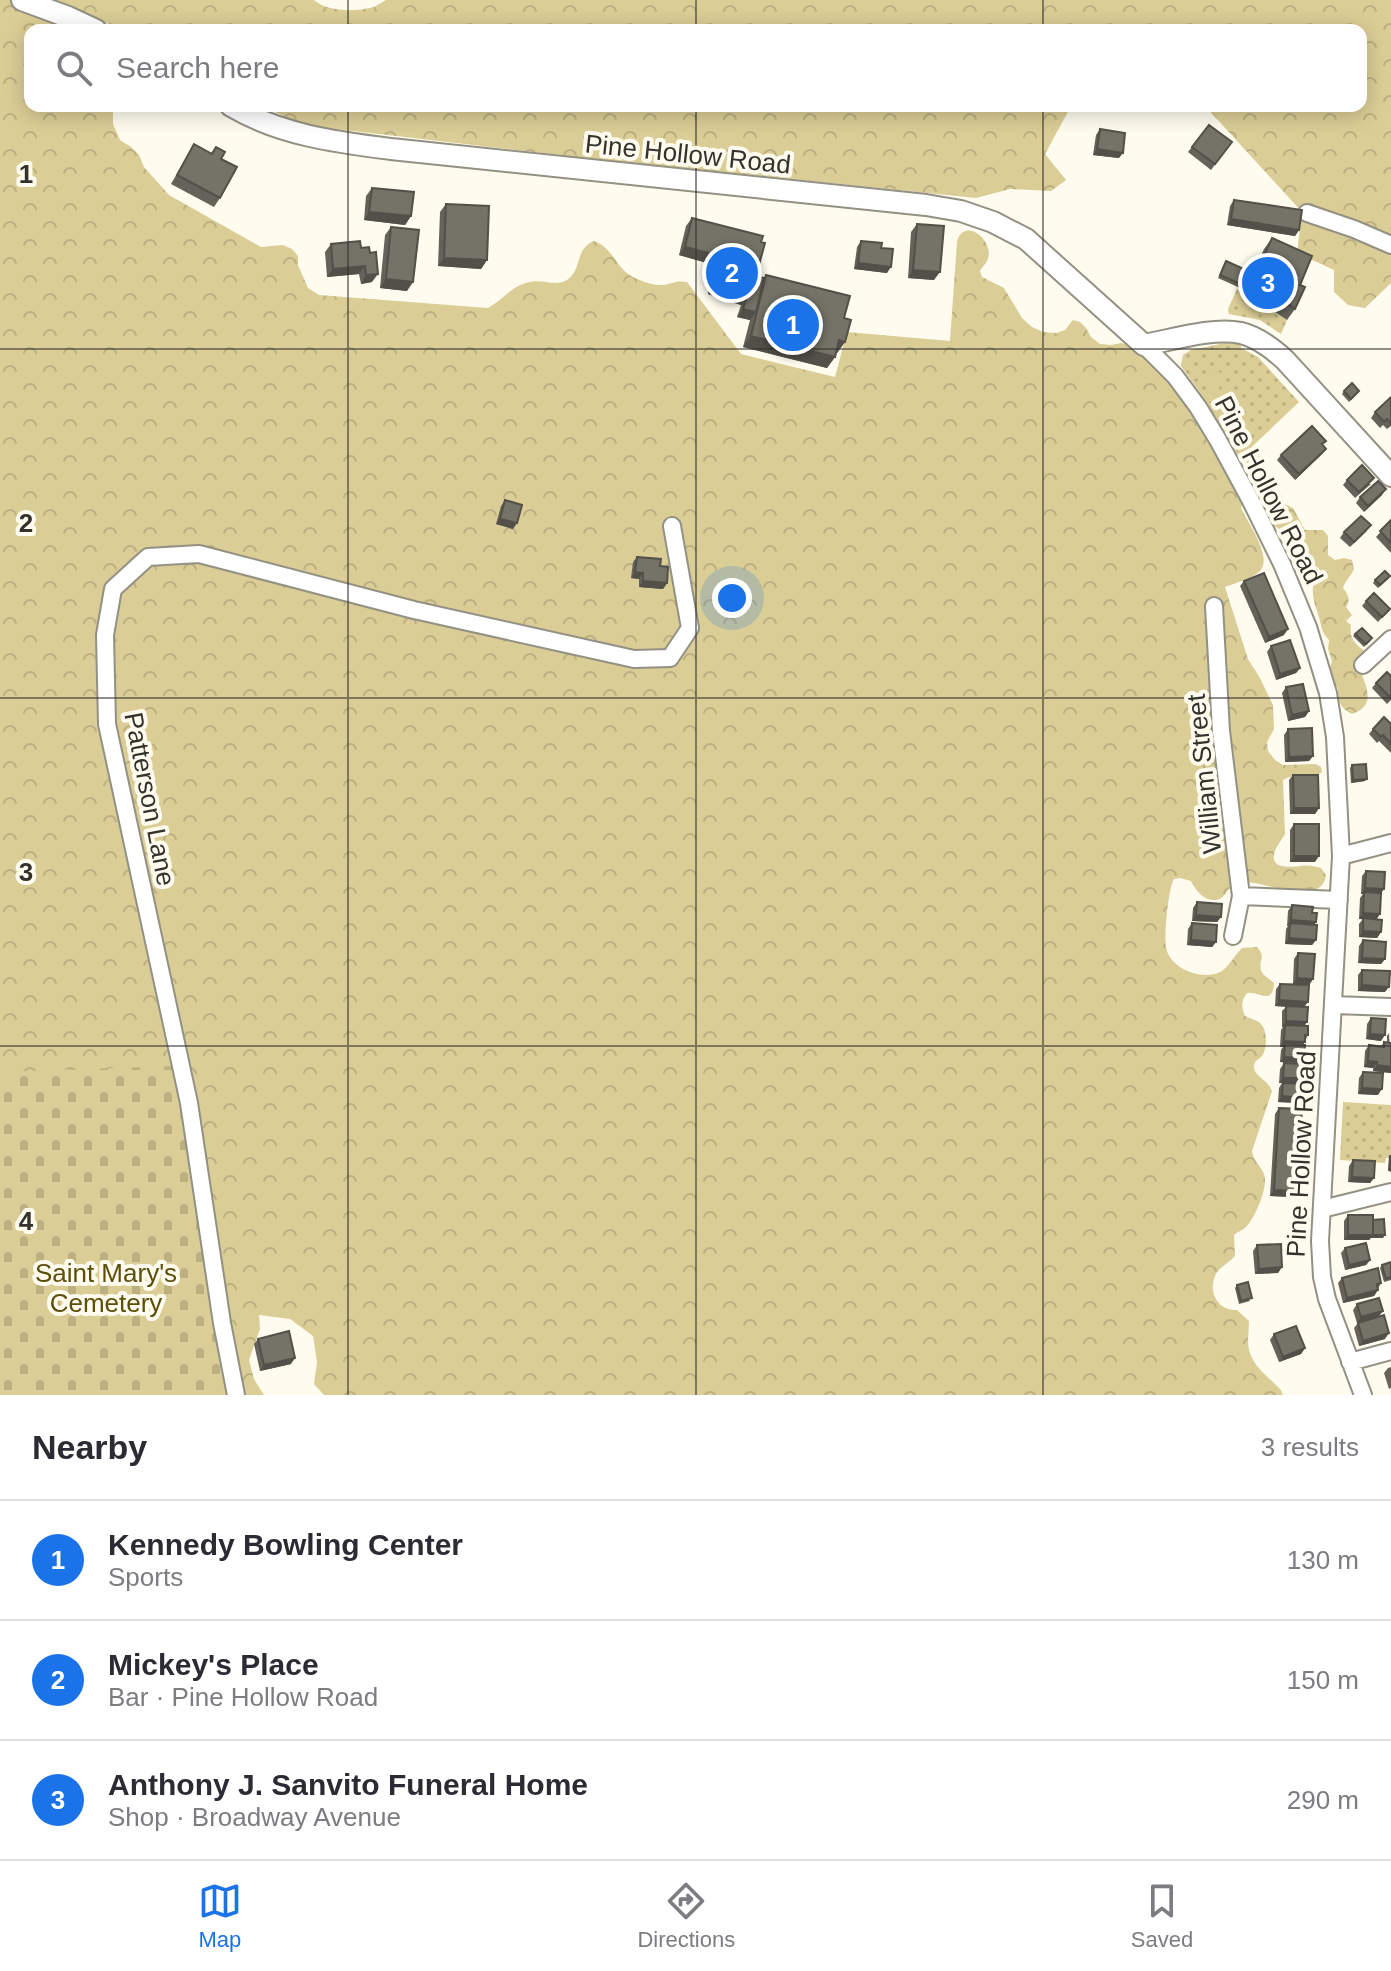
<!DOCTYPE html>
<meta charset="utf-8">
<style>
:root{--surface:#fff;--page:#f7f7f7;--text:#2b2b33;--muted:#7c7c81;--line:#e1e1e2;--accent:#1a73e8}
body{margin:0;font-family:Arial,sans-serif;background:var(--page);color:var(--text)}
.you{position:absolute;left:732px;top:598px;width:28px;height:28px;margin:-20px;border:6px solid #fff;border-radius:50%;background:#1a73e8;box-shadow:0 0 0 12px #1a73e833}
.badge{display:grid;place-items:center;width:52px;height:52px;border-radius:50%;background:var(--accent);color:#fff;font-size:26px;font-weight:700}
.pin{position:absolute;translate:-50% -50%;border:4px solid #fff;box-shadow:0 2px 8px #0006}
.list{margin:0;padding:0;list-style:none}
h2{display:flex;justify-content:space-between;align-items:center;height:104px;margin:0;padding:0 32px;font-size:34px}
h2 small{font-size:26px;font-weight:400;color:var(--muted)}
.list li{display:grid;grid-template-columns:52px 1fr auto;gap:24px;align-items:center;box-sizing:border-box;height:120px;padding:0 32px;border-top:2px solid var(--line)}
.list b{display:block;font-size:30px;white-space:nowrap}
.list p{margin:0;font-size:26px;white-space:nowrap;color:var(--muted)}
.list em{font-size:26px;font-style:normal;color:var(--muted)}
.icon{flex:none;width:44px;height:44px;fill:none;stroke:currentColor;stroke-width:2;stroke-linecap:round;stroke-linejoin:round}
.map{position:relative;flex:none;width:1391px;height:1395px;overflow:hidden}
.search{position:absolute;background:var(--surface);box-shadow:0 4px 20px #0003;left:24px;right:24px;top:24px;height:88px;display:flex;align-items:center;gap:20px;box-sizing:border-box;padding:0 28px;border-radius:16px;color:var(--muted);font-size:30px}
.sheet{height:464px;background:var(--surface)}
nav{display:flex;justify-content:space-around;align-items:center;box-sizing:border-box;height:112px;border-top:2px solid var(--line);background:var(--surface);font-size:22px;color:var(--muted)}
nav a{display:grid;justify-items:center;gap:4px}
nav .on{color:var(--accent)}
.map>svg:first-child{display:block}
.grass{fill:url(#grass-dots)}
.forest{fill:url(#forest-crowns)}
.cemetery{fill:url(#cemetery-stones)}
.lines{fill:none;stroke-linecap:round;stroke-linejoin:round}
.minor-casing{stroke:#939084;stroke-width:20}
.tertiary-casing{stroke:#939084;stroke-width:24}
.minor{stroke:#fff;stroke-width:16}
.tertiary{stroke:#fff;stroke-width:20}
.wall{fill:#656359}
.shaded-wall{fill:#525048}
.building{fill:#757367;stroke:#525048;stroke-width:2}
.grid{fill:none;stroke:#33322d;stroke-width:2;stroke-opacity:0.55}
.labels{text-anchor:middle;stroke-width:8;stroke-linejoin:round;paint-order:stroke}
.street-label{font-size:26px;fill:#33322d;stroke:#fffcef}
.park-label{font-size:26px;fill:#5d4e09;stroke:#fffcef}
.grid-label{font-size:26px;text-anchor:middle;font-weight:bold;fill:#33322d;stroke:#fffcef;stroke-width:8;stroke-linejoin:round;paint-order:stroke}
</style>
<div class="map">
<svg width="1391" height="1395" viewBox="0 0 1391 1395">
<defs>
<pattern id="grass-dots" width="8" height="8" patternUnits="userSpaceOnUse" patternTransform="scale(2)"><rect width="8" height="8" fill="#dacd95"/><path d="M2 2h.1M6 6h.1" fill="none" stroke="#bcb081" stroke-width="1.8" stroke-linecap="round"/></pattern>
<pattern id="forest-crowns" width="20" height="18" patternUnits="userSpaceOnUse" patternTransform="scale(2)"><rect width="20" height="18" fill="#dacd95"/><path d="M2 6a3 3 0 1 1 6 0M12 15a3 3 0 1 1 6 0" fill="none" stroke="#bcb081"/></pattern>
<pattern id="cemetery-stones" width="16" height="16" patternUnits="userSpaceOnUse" patternTransform="scale(2)"><rect width="16" height="16" fill="#dacd95"/><path d="M2 7V4a2 2 0 0 1 4 0v3zM10 15v-3a2 2 0 0 1 4 0v3z" fill="#bcb081"/></pattern>
</defs>
<rect width="100%" height="100%" fill="#fffcef"/>
<path class="grass" d="M1237 289 1248 294 1245 301 1268 308 1287 320 1281 334 1260 320 1229 314 1228 309Z
M1225 343 1241 344V348L1258 357 1299 402 1240 458 1206 401 1181 366 1183 355 1191 350Z
M1343 1102 1391 1105V1158H1386L1385 1163 1340 1160Z"/>
<path class="forest" d="M0 0H12L24 3 91 30H30V106H115L113 111V124L120 140 131 147 139 155 144 167 169 195 261 247 283 245 292 249 298 256V265L308 288 319 295 488 308C503 300 512 285 530 282 542 279 556 287 567 280 583 269 574 249 594 241 612 247 615 266 631 276 639 280 653 286 662 285 673 284 674 280 687 282L741 354 835 377 847 332 950 341 957 242C963 215 997 241 987 261 986 264 982 267 980 271L982 277 1004 288 1022 318 1032 327 1043 332 1056 333 1065 330 1073 320 1080 322 1086 328 1091 337 1100 344 1111 345 1121 343 1145 348 1197 408 1244 503 1241 508C1248 523 1273 557 1260 571 1252 579 1235 583 1225 587L1248 659 1260 678 1273 705 1274 729 1267 742 1268 751 1275 760 1283 765 1316 764 1321 767 1322 772C1311 781 1295 772 1283 780L1285 834C1282 840 1277 845 1275 851 1268 870 1291 867 1301 866 1308 865 1314 866 1321 868L1326 875C1322 908 1265 882 1246 882 1225 882 1228 900 1215 900 1204 901 1195 890 1191 881L1180 878 1174 879C1168 889 1164 936 1166 947 1169 969 1204 982 1222 971 1228 967 1236 954 1242 948L1257 947C1267 958 1258 960 1261 970 1262 975 1270 979 1274 983 1273 1006 1259 991 1247 993 1241 1001 1241 1007 1245 1016 1249 1018 1253 1019 1257 1021 1268 1026 1268 1047 1262 1056 1258 1061 1255 1059 1254 1066 1253 1076 1269 1080 1272 1091L1252 1151C1254 1163 1260 1164 1264 1174 1269 1186 1254 1221 1245 1228 1241 1231 1237 1232 1234 1235L1235 1256C1230 1262 1220 1267 1216 1274 1207 1292 1218 1311 1237 1310L1249 1321C1249 1328 1248 1335 1248 1342 1249 1365 1267 1375 1281 1390L1283 1395H324L314 1384 317 1362 313 1336 290 1319 259 1315 260 1329 249 1360 254 1379 264 1395H200L0 1095Z
M52 0H314C327 12 357 12 374 7 378 5 382 2 386 0H1391V283L1365 308 1348 305 1334 292V270L1297 253 1302 212 1205 106H1361V30H120L90 14Z
M262 106H1071L1045 154 1066 180 1051 191 1010 189 976 198 576 157 327 128 294 121Z
M1217 371 1221 373C1221 382 1217 389 1222 398 1224 401 1235 416 1238 419 1247 429 1254 429 1249 445 1261 453 1260 459 1262 472L1272 482 1275 490 1281 494 1285 504 1293 508 1305 530H1323L1328 536V555L1335 560 1344 558 1352 560 1354 569C1351 576 1345 581 1343 588 1348 594 1351 600 1346 607L1352 615 1346 621 1351 625C1349 639 1355 644 1366 652L1360 669C1366 687 1377 705 1352 714 1340 708 1338 701 1338 688L1331 682 1329 672 1332 661 1328 649 1329 640C1320 631 1322 625 1318 614 1315 604 1312 598 1313 586L1298 569 1296 558 1284 536 1278 528 1272 525 1267 515 1265 502 1229 426 1210 403 1207 393 1208 382 1212 373Z"/>
<path class="cemetery" d="M178 1066 235 1395H0V1072Z"/>
<g class="lines">
<g class="minor-casing">
<path id="minor" d="M1307 213 1354 229 1391 245
M1144 345 1175 376 1198 407 1218 440 1251 501 1282 564 1308 627 1328 693 1335 737 1341 856 1320 1241 1322 1277 1327 1299 1363 1395
M1214 606 1221 731 1241 896 1233 936
M1363 665 1391 639
M1341 856 1391 843
M1241 896 1339 900
M1334 1005 1391 1007
M1322 1209 1391 1192
M1350 1362 1391 1351
M236 1395 222 1323 189 1103 107 724 105 635 113 589 148 557 199 554 414 610 634 659 670 658 690 628 672 526"/>
</g>
<g class="tertiary-casing">
<path id="tertiary" d="M22 0 68 17 96 30
M231 106C280 135 336 142 391 149L926 205 961 211 993 222 1026 239 1144 345C1172 340 1213 327 1241 333 1258 337 1272 348 1285 360L1391 476"/>
</g>
<use href="#minor" class="minor"/>
<use href="#tertiary" class="tertiary"/>
</g>
<path class="wall" d="M1209 125 1232 142 1211 170 1188 152Z
M1100 129 1119 158 1093 155 1096 135Z
M194 144 211 153 216 147 221 159 220 198 214 207 171 184Z
M372 188 411 216 405 225 364 220 366 196Z
M1234 200 1299 230 1295 236 1227 225 1230 206Z
M446 204 487 260 481 269 438 266 440 212Z
M692 218 756 276 764 278 766 275 844 318 845 342 837 353H836L835 357 827 368 743 347 750 320 737 317 741 305 708 294 709 288 713 283 709 282 714 265 679 255 686 226Z
M917 224 934 280 908 278 911 232Z
M391 227 407 291 380 288 385 235Z
M1272 238 1300 285 1295 309 1287 320 1275 312 1245 301 1249 292 1218 278 1226 261 1246 270 1252 261 1257 264 1264 249Z
M861 241 881 248 887 273 854 269 857 247Z
M331 244 361 248 372 282 361 284 359 274 327 277 325 252Z
M1344 391H1359L1349 402 1342 394Z
M1391 397V426L1387 429 1383 425 1380 428 1371 418 1375 412Z
M1322 445 1326 449 1322 454 1295 480 1277 460 1281 455Z
M1347 480 1371 484 1355 498 1343 485Z
M1382 495 1364 512 1356 503 1360 497Z
M505 500 513 529 496 524 501 506Z
M1391 520V553L1376 537Z
M1367 531 1350 547 1340 538 1344 532Z
M637 557 667 583 663 589 639 587V579L631 578 633 562Z
M1388 579 1378 588 1373 583 1375 580Z
M1244 581 1284 635 1265 643 1240 586Z
M1366 601 1390 609 1378 622 1362 606Z
M1355 634 1372 638 1364 647 1353 636Z
M1271 646 1300 668 1296 673 1276 680 1267 652Z
M1391 676V700L1387 704 1372 688 1376 683Z
M1286 687 1309 711 1305 717 1288 721 1282 693Z
M1391 724V753L1379 741 1377 743 1369 734 1373 729Z
M1288 729 1313 756 1309 761 1285 762 1284 735Z
M1352 765 1365 781 1351 783 1350 768Z
M1293 775 1319 808 1315 814H1290L1289 780Z
M1294 824 1315 862H1290V830Z
M1366 871 1381 894 1380 914 1376 919 1381 932 1377 938 1359 937V924L1363 919H1359L1360 898 1363 894H1361L1362 876Z
M1197 902 1221 917 1217 922 1192 921 1193 908Z
M1292 905 1312 913 1316 922 1314 925 1316 940 1312 945 1285 944 1286 929 1288 926H1287L1288 911Z
M1192 923 1216 942 1212 947 1187 945 1188 929Z
M1363 940 1385 959 1381 964 1358 963 1359 946Z
M1298 953 1313 979 1309 985 1293 984 1294 959Z
M1362 970 1385 992 1358 991V975Z
M1280 984 1304 1007V1026L1308 1035 1303 1045 1300 1063 1280 1062 1281 1050 1283 1047H1280L1281 1030 1283 1027H1282V1011L1286 1007 1275 1006 1276 989Z
M1371 1018 1381 1041 1366 1039 1367 1024Z
M1389 1033 1391 1073 1373 1071V1068L1364 1067 1365 1051 1369 1045 1381 1046 1384 1042H1387V1036Z
M1284 1063 1300 1084 1298 1103 1278 1102 1279 1088 1282 1083H1279L1280 1069Z
M1363 1072 1378 1095 1358 1094 1359 1078Z
M1279 1108 1293 1197 1270 1196 1275 1114Z
M1353 1160 1374 1178 1370 1183 1348 1182 1349 1166Z
M1348 1215 1373 1220 1383 1238H1371L1369 1240H1344V1221Z
M1257 1245 1282 1267 1278 1273 1255 1274 1253 1251Z
M1345 1248 1370 1260 1366 1265 1345 1270 1341 1253Z
M1391 1262V1280L1384 1282 1380 1268 1382 1265Z
M1342 1278 1381 1283 1374 1296 1343 1303 1338 1283Z
M1237 1285 1250 1301 1239 1304 1235 1288Z
M1357 1304 1379 1316 1357 1323 1353 1310Z
M1358 1323 1385 1339 1359 1346 1354 1328Z
M1274 1334 1305 1348 1301 1354 1279 1362 1270 1340Z
M258 1339 291 1364 260 1371 254 1344Z
M1391 1367V1388L1389 1389 1384 1373 1388 1368Z"/>
<path class="shaded-wall" d="M1133 106H1160L1156 111 1132 107Z
M1097 149 1123 153 1119 158 1093 155Z
M369 212 411 216 405 225 364 220Z
M1231 219 1299 230 1295 236 1227 225Z
M685 247 720 256 714 265 679 255Z
M444 258 487 260 481 269 438 266Z
M858 263 891 267 887 273 854 269Z
M365 266 359 274 327 277 333 269Z
M913 270 940 272 934 280 908 278Z
M715 273 724 276 718 284 715 280 713 283 709 282Z
M378 274 372 282 361 284 366 275Z
M386 279 413 282 407 291 380 288Z
M714 286 747 296 741 305 708 294Z
M1253 290 1283 300 1275 312 1245 301Z
M743 309 756 312 750 320 737 317Z
M751 336 835 357 827 368 743 347Z
M839 340 845 342 837 353 831 352Z
M1326 449 1322 454 1295 480 1299 474Z
M1386 489 1382 495 1364 512 1368 506Z
M500 519 517 523 513 529 496 524Z
M635 572 643 573 639 579 631 578Z
M643 581 667 583 663 589 639 587Z
M1288 629 1284 635 1265 643 1269 637Z
M1300 668 1296 673 1276 680 1280 674Z
M1309 711 1305 717 1288 721 1292 715Z
M1313 756 1309 761 1285 762 1289 757Z
M1367 779 1365 781 1351 783 1353 780Z
M1294 808H1319L1315 814H1290Z
M1294 856H1319L1315 862H1290Z
M1365 888 1384 889 1380 895 1364 892 1363 894H1361Z
M1363 913 1380 914 1376 920 1359 919Z
M1196 915 1221 917 1217 922 1192 921Z
M1291 920 1316 922 1312 927 1290 923 1287 926Z
M1363 931 1381 932 1377 938 1359 937Z
M1289 938 1316 940 1312 945 1285 944Z
M1191 940 1216 942 1212 947 1187 945Z
M1362 958 1385 959 1381 964 1358 963Z
M1297 978 1313 979 1309 985 1293 984Z
M1362 985 1389 987 1385 992 1358 991Z
M1279 1000 1308 1002 1304 1007 1275 1006Z
M1286 1021 1307 1022 1303 1028 1285 1025 1283 1027H1282Z
M1370 1034 1385 1035 1381 1041 1366 1039Z
M1284 1041 1305 1042 1301 1048 1285 1044 1283 1047H1280Z
M1284 1057 1304 1058 1300 1063 1280 1062Z
M1368 1061 1377 1062 1373 1068 1364 1067Z
M1377 1065 1391 1067V1073L1373 1071Z
M1283 1078H1304L1300 1084 1279 1083Z
M1362 1088 1382 1089 1378 1095 1358 1094Z
M1282 1096 1302 1098 1298 1103 1278 1102Z
M1352 1177 1374 1178 1370 1183 1348 1182Z
M1274 1190 1297 1191 1293 1197 1270 1196Z
M1348 1235H1373L1369 1240H1344Z
M1373 1235H1385L1383 1238H1371Z
M1370 1260 1366 1265 1345 1270 1349 1265Z
M1282 1267 1278 1273 1255 1274 1259 1269Z
M1378 1290 1374 1296 1343 1303 1347 1298Z
M1383 1311 1379 1316 1357 1323 1361 1317Z
M1389 1333 1385 1339 1359 1346 1363 1341Z
M1305 1348 1301 1354 1279 1362 1283 1357Z
M295 1358 291 1364 260 1371 264 1365Z"/>
<path class="building" d="M1209 125 1232 142 1215 164 1192 147Z
M1100 129 1125 133 1123 153 1097 149Z
M194 144 212 154 216 147 225 152 221 159 237 167 220 198 177 175Z
M372 188 414 192 411 216 369 212Z
M1234 200 1302 210 1299 230 1231 219Z
M446 204 489 206 487 260 444 258Z
M692 218 763 236 761 242 765 243 756 276 764 278 756 312 743 309 747 296 714 286 715 280 722 281 724 276 715 273 720 256 685 247Z
M917 224 944 226 940 272 913 270Z
M391 227 419 230 413 282 386 279Z
M1272 238 1312 256 1300 285 1305 287 1295 309 1283 300 1253 290 1257 281 1246 275 1252 261 1260 265Z
M360 241 361 248 369 247 370 253 376 252 378 274 366 275 365 266 333 269 331 244Z
M861 241 882 243 881 248 893 249 891 267 858 263Z
M1226 261 1246 270 1240 284 1220 275Z
M766 275 850 296 844 318 851 320 845 342 839 340 835 357 751 336Z
M1352 383 1359 391 1351 399 1344 391Z
M1391 397V424L1387 419 1384 422 1375 412Z
M1312 426 1326 441 1322 444 1326 449 1299 474 1281 455Z
M1362 465 1374 478 1359 492 1347 480Z
M1378 481 1386 489 1368 506 1360 497Z
M505 500 522 505 517 523 500 519Z
M1361 516 1371 525 1354 542 1344 532Z
M1391 520V543L1380 531Z
M637 557 661 559 660 566 668 567 667 583 643 581V573L635 572Z
M1385 571 1390 576 1380 585 1375 580Z
M1264 573 1288 629 1269 637 1244 581Z
M1374 593 1390 609 1382 617 1366 601Z
M1362 628 1372 638 1366 644 1355 634Z
M1290 640 1300 668 1280 674 1271 646Z
M1387 672 1391 676V698L1376 683Z
M1303 684 1309 711 1292 715 1286 687Z
M1384 717 1391 724V744L1383 735 1381 737 1373 729Z
M1312 728 1313 756 1289 757 1288 729Z
M1366 764 1367 779 1353 780 1352 765Z
M1293 775H1318L1319 808H1294Z
M1294 824H1319V856H1294Z
M1366 871 1385 872 1384 889 1365 888Z
M1364 892 1381 893 1380 914 1363 913Z
M1197 902 1222 904 1221 917 1196 915Z
M1292 905 1313 907 1312 913H1317L1316 922 1291 920Z
M1363 918 1382 920 1381 932 1363 931Z
M1192 923 1217 925 1216 942 1191 940Z
M1290 923 1317 925 1316 940 1289 938Z
M1363 940 1386 942 1385 959 1362 958Z
M1298 953 1315 954 1313 979 1297 978Z
M1362 970 1390 971 1389 987 1362 985Z
M1280 984 1309 985 1308 1002 1279 1000Z
M1286 1006 1308 1007 1307 1022 1286 1021Z
M1371 1018 1386 1019 1385 1035 1370 1034Z
M1285 1025 1308 1026V1035H1305V1042L1284 1041Z
M1384 1042 1391 1043V1067L1377 1065V1062L1368 1061 1369 1045 1384 1047Z
M1285 1044 1305 1045 1304 1058 1284 1057Z
M1284 1063 1304 1064V1078H1283Z
M1363 1072 1383 1073 1382 1089 1362 1088Z
M1283 1083 1303 1084 1302 1098 1282 1096Z
M1279 1108 1302 1109 1297 1191 1274 1190Z
M1390 1156H1391V1171L1389 1170Z
M1353 1160 1375 1161 1374 1178 1352 1177Z
M1348 1215H1373V1235H1348Z
M1384 1219 1385 1235H1373V1220Z
M1366 1243 1370 1260 1349 1265 1345 1248Z
M1281 1244 1282 1267 1259 1269 1257 1245Z
M1391 1262V1277L1386 1279 1382 1265Z
M1378 1268 1381 1283 1377 1284 1378 1290 1347 1298 1342 1278Z
M1248 1282 1252 1298 1241 1301 1237 1285Z
M1379 1298 1383 1311 1361 1317 1357 1304Z
M1384 1315 1389 1333 1363 1341 1358 1323Z
M1296 1326 1305 1348 1283 1357 1274 1334Z
M289 1331 295 1358 264 1365 258 1339Z"/>
<path class="grid" d="M348 0V30M696 0V30M1043 0V30M348 106V1395M696 106V1395M1043 106V1395M0 349H1391M0 698H1391M0 1046H1391"/>
<g class="labels">
<g class="street-label">
<text transform="translate(688 154) rotate(6)" y="9">Pine Hollow Road</text>
<text transform="translate(1269 490) rotate(63)" y="9">Pine Hollow Road</text>
<text transform="translate(1204 774) rotate(-96)" y="9">William Street</text>
<text transform="translate(150 799) rotate(79)" y="9">Patterson Lane</text>
<text transform="translate(1301 1154) rotate(-87)" y="9">Pine Hollow Road</text>
</g>
<g class="park-label">
<text x="106" y="1282">Saint Mary's<tspan x="106" dy="30">Cemetery</tspan></text>
</g>
</g>
<g class="grid-label">
<text x="26" y="183">1</text>
<text x="26" y="532">2</text>
<text x="26" y="881">3</text>
<text x="26" y="1230">4</text>
</g>
</svg>
<div class="you"></div>
<div class="pin badge" style="left:793px;top:325px">1</div>
<div class="pin badge" style="left:732px;top:273px">2</div>
<div class="pin badge" style="left:1268px;top:283px">3</div>
<div class="search"><svg class="icon" aria-label="search" viewBox="0 0 24 24"><circle cx="10" cy="10" r="6"/><path d="M15 15l6 6"/></svg>Search here</div>
</div>
<section class="sheet">
<h2>Nearby<small>3 results</small></h2>
<ul class="list">
<li><span class="badge">1</span><div><b>Kennedy Bowling Center</b><p>Sports</p></div><em>130 m</em></li>
<li><span class="badge">2</span><div><b>Mickey's Place</b><p>Bar · Pine Hollow Road</p></div><em>150 m</em></li>
<li><span class="badge">3</span><div><b>Anthony J. Sanvito Funeral Home</b><p>Shop · Broadway Avenue</p></div><em>290 m</em></li>
</ul>
</section>
<nav>
<a class="on"><svg class="icon" aria-label="map" viewBox="0 0 24 24"><path d="M3 6l6-2 6 2 6-2v14l-6 2-6-2-6 2zM9 4v14M15 6v14"/></svg>Map</a>
<a><svg class="icon" aria-label="directions" viewBox="0 0 24 24"><path d="M12 3l9 9-9 9-9-9zM9 14v-3h6M13 9l2 2-2 2"/></svg>Directions</a>
<a><svg class="icon" aria-label="saved" viewBox="0 0 24 24"><path d="M7 4h10v16l-5-4-5 4z"/></svg>Saved</a>
</nav>
